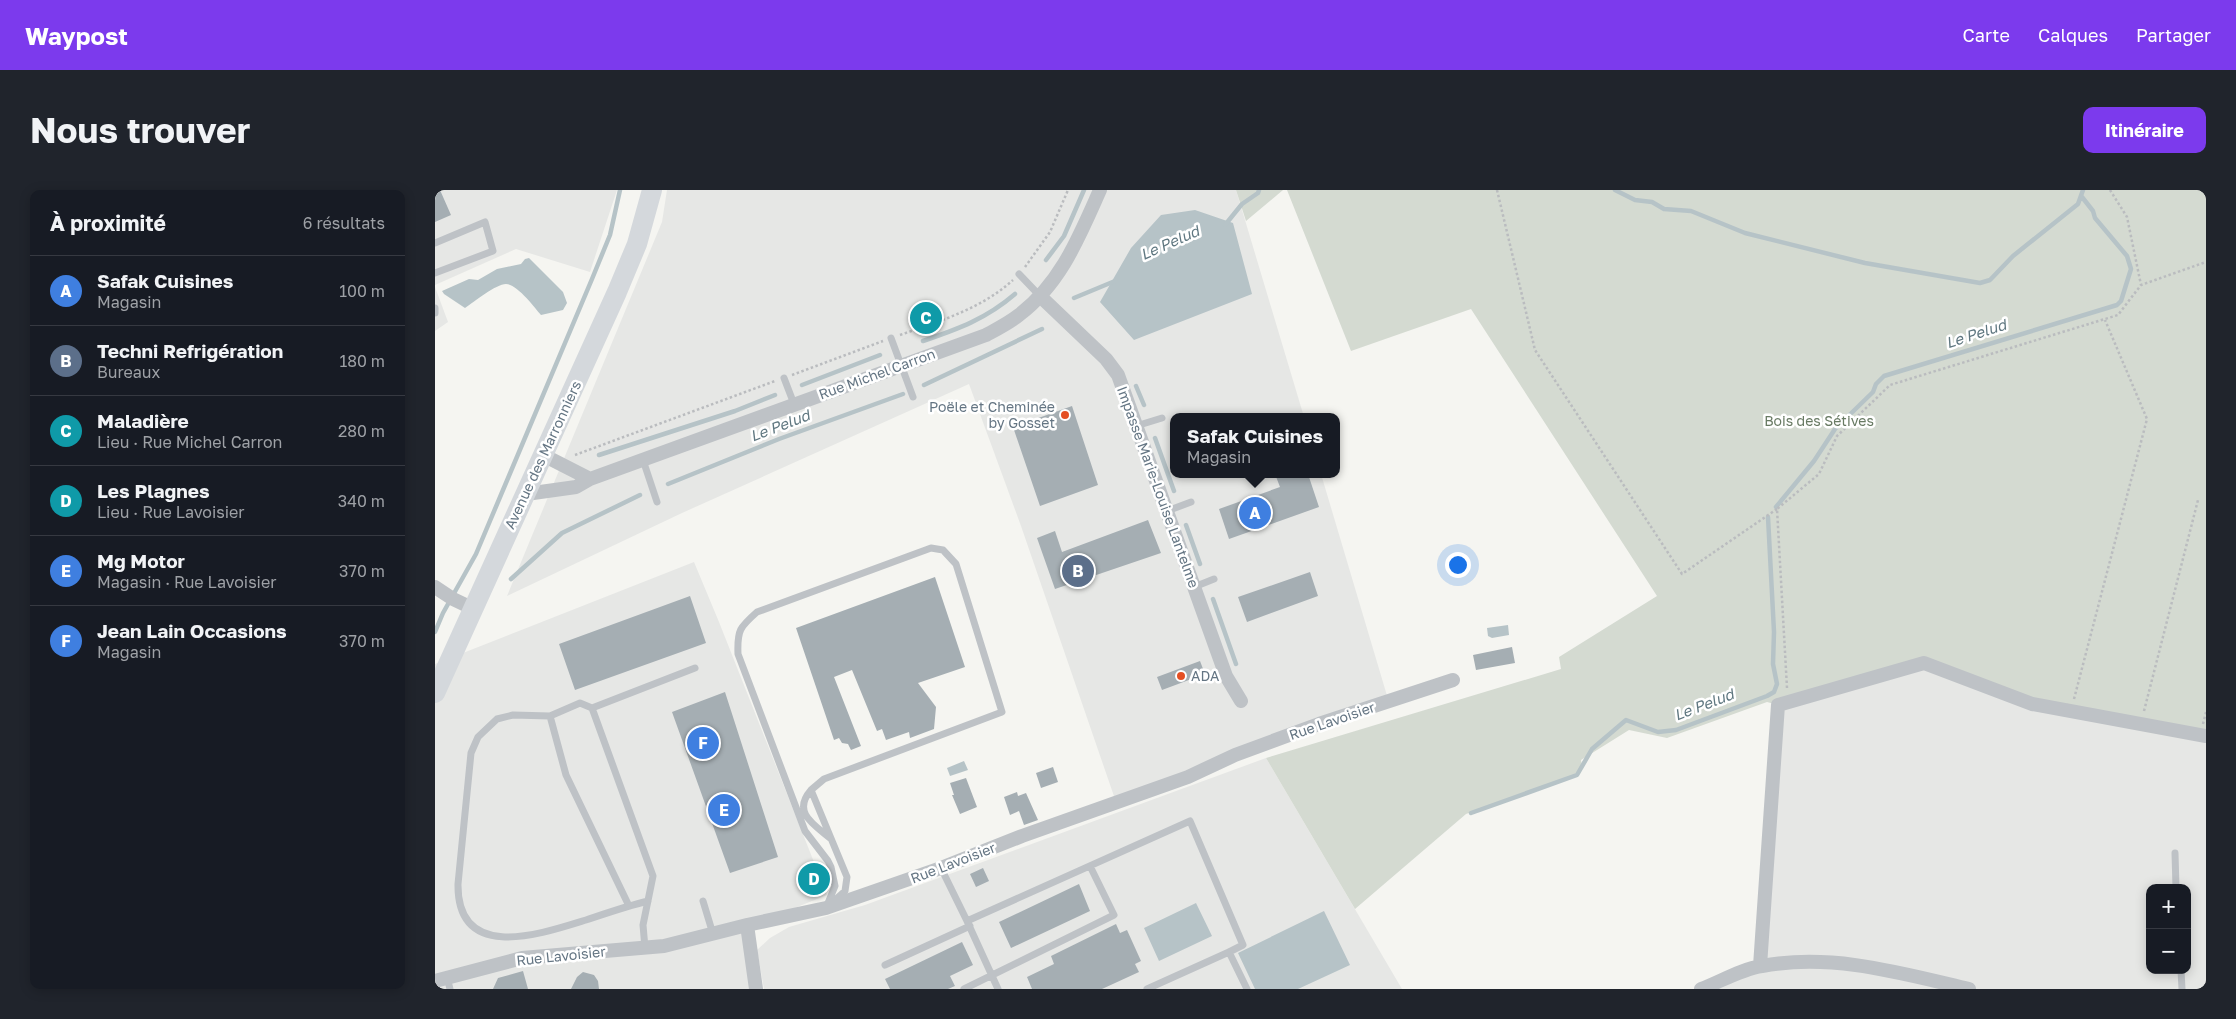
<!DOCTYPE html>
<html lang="fr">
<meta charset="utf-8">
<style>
:root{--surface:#171b24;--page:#20242c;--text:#f1f3f6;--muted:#9ea1a6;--line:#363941;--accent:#7c3aed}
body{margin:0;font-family:"Golos Text",sans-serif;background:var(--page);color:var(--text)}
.controls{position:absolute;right:15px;bottom:15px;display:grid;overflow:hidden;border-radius:10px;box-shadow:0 2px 12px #0003}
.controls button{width:45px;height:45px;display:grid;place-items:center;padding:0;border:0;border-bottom:1px solid var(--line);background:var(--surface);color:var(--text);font:25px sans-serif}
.you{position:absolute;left:1022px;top:374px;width:18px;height:18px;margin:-12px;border:4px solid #fff;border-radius:50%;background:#1a73e8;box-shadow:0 0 0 8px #1a73e833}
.badge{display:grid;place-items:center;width:32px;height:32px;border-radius:50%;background:var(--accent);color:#fff;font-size:16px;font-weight:700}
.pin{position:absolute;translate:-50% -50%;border:2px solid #fff;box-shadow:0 1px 5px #0006}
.popup{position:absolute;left:735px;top:223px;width:170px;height:65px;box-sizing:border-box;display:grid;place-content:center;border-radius:10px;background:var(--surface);filter:drop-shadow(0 1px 4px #0005);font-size:16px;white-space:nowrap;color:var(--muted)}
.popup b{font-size:19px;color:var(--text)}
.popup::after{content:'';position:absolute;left:50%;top:100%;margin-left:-10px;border:10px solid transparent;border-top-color:var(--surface)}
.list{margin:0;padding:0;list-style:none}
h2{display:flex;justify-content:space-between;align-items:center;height:65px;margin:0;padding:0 20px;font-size:21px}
h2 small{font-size:16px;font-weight:400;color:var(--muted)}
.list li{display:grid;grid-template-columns:32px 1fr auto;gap:15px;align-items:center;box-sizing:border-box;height:70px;padding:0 20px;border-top:1px solid var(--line)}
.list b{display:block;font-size:19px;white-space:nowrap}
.list p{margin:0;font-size:16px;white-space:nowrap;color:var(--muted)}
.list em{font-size:16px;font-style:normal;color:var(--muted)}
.map{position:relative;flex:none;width:1771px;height:799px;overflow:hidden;border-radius:10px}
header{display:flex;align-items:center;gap:30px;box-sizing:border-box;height:70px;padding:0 25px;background:var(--accent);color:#fff}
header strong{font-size:24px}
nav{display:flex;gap:28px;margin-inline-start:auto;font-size:18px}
.intro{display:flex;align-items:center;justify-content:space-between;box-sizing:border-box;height:120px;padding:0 30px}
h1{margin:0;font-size:35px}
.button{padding:12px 22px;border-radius:10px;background:var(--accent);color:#fff;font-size:18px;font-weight:700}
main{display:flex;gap:30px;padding:0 30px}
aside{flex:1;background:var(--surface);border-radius:10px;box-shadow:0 2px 12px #0003}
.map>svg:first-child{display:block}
.built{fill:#e6e7e5;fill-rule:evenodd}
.green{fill:#d4dad1}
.water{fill:#b6c3c7}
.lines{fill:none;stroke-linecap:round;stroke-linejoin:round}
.stream{stroke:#b6c3c7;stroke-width:4.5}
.building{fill:#a5aeb3}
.path{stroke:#babcbf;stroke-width:2.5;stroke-dasharray:2.5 2.5;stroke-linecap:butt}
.lane{stroke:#bec2c6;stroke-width:7}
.street{stroke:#bec2c6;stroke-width:14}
.secondary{stroke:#d4d8dc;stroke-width:20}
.poi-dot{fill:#e44f23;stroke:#fff;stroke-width:2}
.labels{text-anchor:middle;stroke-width:5;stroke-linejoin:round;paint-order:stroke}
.street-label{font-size:14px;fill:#647583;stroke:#fff}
.poi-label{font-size:14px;fill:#647583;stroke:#fff;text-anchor:end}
.park-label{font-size:14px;fill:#687a63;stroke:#fff}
.water-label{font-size:15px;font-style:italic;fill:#5f7780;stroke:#fff}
</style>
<header>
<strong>Waypost</strong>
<nav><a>Carte</a><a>Calques</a><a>Partager</a></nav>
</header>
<div class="intro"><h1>Nous trouver</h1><a class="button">Itinéraire</a></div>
<main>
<aside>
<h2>À proximité<small>6 résultats</small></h2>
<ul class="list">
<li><span class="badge" style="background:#3f7fe0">A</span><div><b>Safak Cuisines</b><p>Magasin</p></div><em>100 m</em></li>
<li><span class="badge" style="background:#5c6f8a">B</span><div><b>Techni Refrigération</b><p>Bureaux</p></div><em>180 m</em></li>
<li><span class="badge" style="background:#0f9aa8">C</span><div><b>Maladière</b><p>Lieu · Rue Michel Carron</p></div><em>280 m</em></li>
<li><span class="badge" style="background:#0f9aa8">D</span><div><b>Les Plagnes</b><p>Lieu · Rue Lavoisier</p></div><em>340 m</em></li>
<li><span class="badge" style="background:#3f7fe0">E</span><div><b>Mg Motor</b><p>Magasin · Rue Lavoisier</p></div><em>370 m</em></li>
<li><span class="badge" style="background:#3f7fe0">F</span><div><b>Jean Lain Occasions</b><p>Magasin</p></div><em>370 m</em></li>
</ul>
</aside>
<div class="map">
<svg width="1771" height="799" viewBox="0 0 1771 799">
<rect width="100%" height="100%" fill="#f5f5f1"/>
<path class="built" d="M0 0H182L155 82 81 59 0 95Z
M232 0H801L869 227H739V284H886L953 509 681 612 586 336 534 194 247 323 72 406 227 32Z
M0 97 13 132 0 141Z
M259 372 284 432 392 705 307 739 317 799H0V474Z
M1489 473 1771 540V799H1266L1325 776 1343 515ZM1715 698H1752V780H1715Z
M831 568 967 799H329L322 760 335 748 354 737 430 715Z"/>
<path class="green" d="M801 0H848L811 31Z
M852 0H1771V540L1597 514 1489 473 1343 515 1332 512 1232 548 1194 540 1146 570 1147 576 1140 585 1031 624 920 719 831 568 1126 479 1124 467 1222 406 1036 119 916 161Z"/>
<path class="water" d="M760 20 798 33 817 104 699 150 665 112 696 58 726 25Z
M94 68 128 102 132 113 128 120 106 125C100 118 82 94 71 94 61 94 39 112 30 118L9 104 7 101 34 89 43 90 62 79 86 74 90 69Z
M1073 435 1074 445 1057 448 1053 446 1052 438Z
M529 571 533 580 515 586 512 578Z
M761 713 777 746 724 771 709 738Z
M889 721 915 775 863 799H820L803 763Z"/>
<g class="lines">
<path class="stream" d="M1180 0 1200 10 1217 12 1229 19 1256 21 1310 43 1430 73 1545 93 1555 90 1578 66 1643 14 1648 0
M790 35 807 14 823 3 824 0
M611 70 629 46 649 0
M639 108 680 91
M488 151C523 139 551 129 580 104
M367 195 445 165
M489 195 607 139
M701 196 709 215
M720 248 739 301
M164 265 300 221 340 205
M233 294 344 249 468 204
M1341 317 1379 271 1400 239 1438 202 1441 194 1449 186 1682 115 1686 111 1696 79 1692 66 1660 28 1658 21 1647 7
M751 335 765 374
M76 389 127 343 205 305
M778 409 801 474
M0 442 8 423 41 364 157 89 175 45 185 0
M1036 623 1142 585 1157 559 1191 530 1223 542 1241 540 1332 506 1339 502 1342 494 1338 474 1339 442 1333 327"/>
</g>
<path class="building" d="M0 0H5L16 25 0 32Z
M637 216 663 295 605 316 578 237Z
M840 284H873L884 317 794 349 784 319 845 297Z
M713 330 726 363 620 399 602 348 620 341 627 362Z
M875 382 883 406 812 432 803 407Z
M500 387 530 477 483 493 501 517 499 539 475 548 474 542 451 550 447 539 442 541 417 480 399 487 426 556 416 560 413 554 407 553 404 548 399 550 361 438Z
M255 406 271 453 140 500 124 454Z
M1077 457 1080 473 1041 480 1038 465Z
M765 471 770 484 727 500 722 487Z
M290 502 343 667 295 683 237 522Z
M618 577 623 592 606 598 601 583Z
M531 588 542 617 525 624 517 605H519L515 593Z
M582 602 583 606 591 603 603 630 589 635 584 621 575 625 569 607Z
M548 678 554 691 541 697 535 684Z
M644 694 655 721 576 758 564 732Z
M681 734 685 743 692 740 706 771 700 774 704 782 667 799H597L592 787 619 774 616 766Z
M527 752 538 775 515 786 520 796 513 799H455L450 789Z
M88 781 93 799H58L63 788Z
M148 782 159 785 163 791 164 799H136L142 787Z"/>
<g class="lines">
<path class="path" d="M1062 0 1100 160 1247 384 1342 319
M1675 0 1692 27 1706 95
M590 77 615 42 633 0
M465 145C505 131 546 119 578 90
M357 185 448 151
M140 265 340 191
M1352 498 1342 319 1384 284 1402 246 1455 195 1683 125 1706 95 1771 72
M1639 509 1712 229 1670 130
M1709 521 1763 310
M1768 534 1771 522"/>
<path class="lane" d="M0 53 50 32 58 61 0 83
M584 84 605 106
M0 118V123
M456 148 478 207
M349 188 359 214
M701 236 727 228
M208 270 222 312
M732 321 756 312
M496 358 508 360 521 374 567 522 389 589 376 600 412 687 410 701 391 718 400 696 396 677 393 671 370 641 303 464C302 440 305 437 322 422Z
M759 397 779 389
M157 518 145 513 115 526 78 525 62 529 43 547 36 563 23 694C22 773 106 744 151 730 172 723 192 716 213 711
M115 526 131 585 194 716
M376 600C357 622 378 634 395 648
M1740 663 1741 698
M506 678 532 731
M268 711 278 744
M210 758 208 735 218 686 157 518 260 478
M450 775 535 736
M1746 780 1747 799
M12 787 15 799
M529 799 679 725 655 676
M563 799 532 731 755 631 808 755 794 762 812 799
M712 799 794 762"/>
<path class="street" d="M606 107 671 169 683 185 791 486 806 511
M108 265 155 289
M91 304 141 297 155 289 551 145C562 139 574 133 584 125 626 93 644 47 665 0
M0 397 18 409 39 419
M312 735 321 799
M1325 776 1343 515 1489 473 1597 514 1771 546
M0 791 87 768 229 756 312 735 391 718 506 678 587 646 753 587 800 565 884 534 1018 490
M1266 799C1285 792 1306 779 1327 776 1397 763 1466 783 1534 799"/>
<path class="secondary" d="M0 503 182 102 202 54 217 0"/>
</g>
<g class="poi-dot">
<circle cx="630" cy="225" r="5"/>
<circle cx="746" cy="486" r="5"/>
</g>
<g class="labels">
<g class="street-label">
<text transform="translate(442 184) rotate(-20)" y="5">Rue Michel Carron</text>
<text transform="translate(108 265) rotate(-65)" y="5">Avenue des Marronniers</text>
<text transform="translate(723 297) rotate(70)" y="5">Impasse Marie-Louise Lantelme</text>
<text transform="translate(897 531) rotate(-19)" y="5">Rue Lavoisier</text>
<text transform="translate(518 673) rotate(-21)" y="5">Rue Lavoisier</text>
<text transform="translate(126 766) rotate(-6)" y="5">Rue Lavoisier</text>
</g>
<g class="poi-label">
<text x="620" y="222">Poële et Cheminée<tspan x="620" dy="16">by Gosset</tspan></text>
<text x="756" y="491" text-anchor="start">ADA</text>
</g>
<g class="park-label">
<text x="1384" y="236">Bois des Sétives</text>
</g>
<g class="water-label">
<text transform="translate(735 53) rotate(-24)" y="5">Le Pelud</text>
<text transform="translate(1541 144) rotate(-18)" y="5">Le Pelud</text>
<text transform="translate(345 236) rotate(-21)" y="5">Le Pelud</text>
<text transform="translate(1269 515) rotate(-21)" y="5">Le Pelud</text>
</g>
</g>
</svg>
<div class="controls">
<button>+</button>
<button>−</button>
</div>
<div class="you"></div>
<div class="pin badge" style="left:820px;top:323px;background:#3f7fe0">A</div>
<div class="popup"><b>Safak Cuisines</b>Magasin</div>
<div class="pin badge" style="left:643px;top:381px;background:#5c6f8a">B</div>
<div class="pin badge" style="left:491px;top:128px;background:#0f9aa8">C</div>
<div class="pin badge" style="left:379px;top:689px;background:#0f9aa8">D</div>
<div class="pin badge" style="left:289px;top:620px;background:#3f7fe0">E</div>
<div class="pin badge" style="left:268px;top:553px;background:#3f7fe0">F</div>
</div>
</main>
